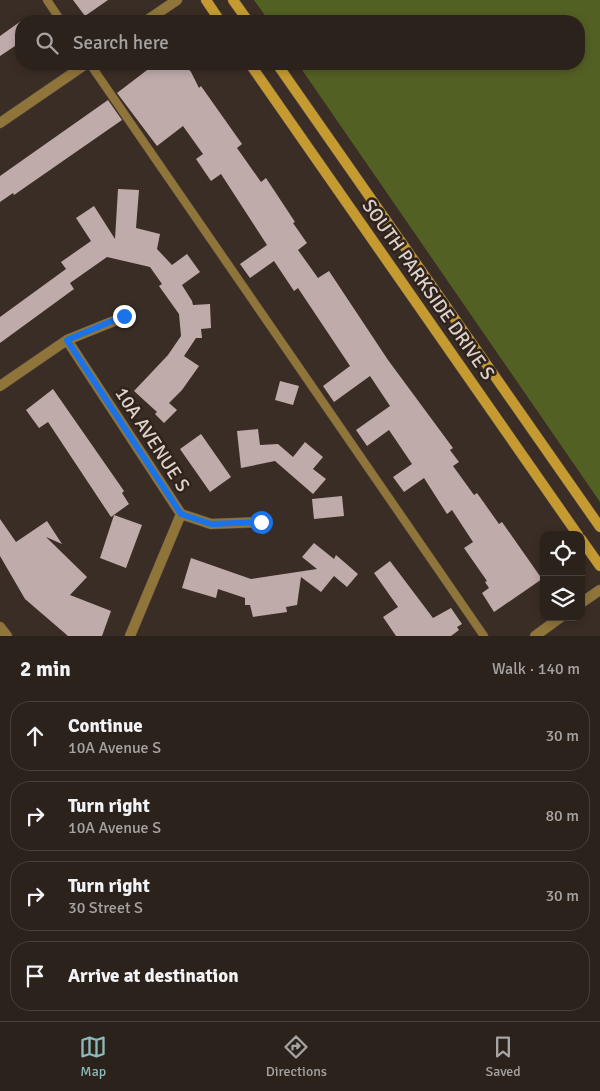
<!DOCTYPE html>
<meta charset="utf-8">
<style>
:root{--surface:#2c221c;--page:#342a25;--text:#f1f3f6;--muted:#a6a4a3;--line:#483f3b;--accent:#8bbbb9}
body{margin:0;font-family:Signika,sans-serif;background:var(--page);color:var(--text)}
.controls{position:absolute;right:15px;bottom:15px;display:grid;overflow:hidden;border-radius:10px;box-shadow:0 2px 8px #0003}
.controls button{width:45px;height:45px;display:grid;place-items:center;padding:0;border:0;border-bottom:1px solid var(--line);background:var(--surface);color:var(--text);font:25px sans-serif}
.stop{position:absolute;width:15px;height:15px;margin:-11px;border:4px solid #1a73e8;border-radius:50%;background:#fff}
.stop.end{background:#1a73e8;border-color:#fff;box-shadow:0 1px 5px #0008}
.list{margin:0;padding:0;list-style:none}
h2{display:flex;justify-content:space-between;align-items:center;height:65px;margin:0;padding:0 20px;font-size:21px}
h2 small{font-size:16px;font-weight:400;color:var(--muted)}
.list li{display:grid;grid-template-columns:32px 1fr auto;gap:15px;align-items:center;box-sizing:border-box;height:70px;margin:0 10px 10px;padding:0 10px;border:1px solid var(--line);border-radius:20px}
.list b{display:block;font-size:19px;white-space:nowrap}
.list p{margin:0;font-size:16px;white-space:nowrap;color:var(--muted)}
.list em{font-size:16px;font-style:normal;color:var(--muted)}
.icon{flex:none;width:28px;height:28px;fill:none;stroke:currentColor;stroke-width:2;stroke-linecap:round;stroke-linejoin:round}
.map{position:relative;flex:none;width:600px;height:636px;overflow:hidden}
.search{position:absolute;background:var(--surface);box-shadow:0 2px 8px #0003;left:15px;right:15px;top:15px;height:55px;display:flex;align-items:center;gap:12px;box-sizing:border-box;padding:0 18px;border-radius:20px;color:var(--muted);font-size:19px}
.sheet{height:385px;background:var(--surface)}
nav{display:flex;justify-content:space-around;align-items:center;box-sizing:border-box;height:70px;border-top:1px solid var(--line);background:var(--surface);font-size:14px;color:var(--muted)}
nav a{display:grid;justify-items:center;gap:2px}
nav .on{color:var(--accent)}
.map>svg:first-child{display:block}
.green{fill:#536023}
.building{fill:#c0abab}
.lines{fill:none;stroke-linecap:round;stroke-linejoin:round}
.lane-casing{stroke:#574b43;stroke-width:9}
.street-casing{stroke:#574b43;stroke-width:11}
.secondary-casing{stroke:#574b43;stroke-width:11}
.lane{stroke:#8f7539;stroke-width:8}
.street{stroke:#8f7539;stroke-width:10}
.secondary{stroke:#c59b31;stroke-width:10}
.route{stroke:#1a73e8;stroke-width:6}
.labels{text-anchor:middle;stroke-width:5;stroke-linejoin:round;paint-order:stroke}
.street-label{font-size:19px;fill:#dcd3ce;stroke:#30231b}
</style>
<div class="map">
<svg width="600" height="636" viewBox="0 0 600 636">
<rect width="100%" height="100%" fill="#3a2d25"/>
<path class="green" d="M254 0H600V502L298 64H579V21H269Z"/>
<path class="building" d="M73 0H108L85 16Z
M21 21V42L0 56V36Z
M155 64H184L191 72 199 88 201 86 242 144 237 148 261 182 266 178 295 222 293 223 307 243 298 250 318 278 329 271 388 360 453 448 450 450 459 462 453 466 474 495 477 493 499 524 502 522 542 579 494 612 482 593 489 588 485 582 487 581 464 548 473 542 452 510 447 514 424 478 404 492 393 477 412 464 389 430 367 446 356 430 390 406 370 376 334 402 323 386 350 366 298 288 294 291 274 261 250 278 240 264 267 245 221 174 211 181 196 159 203 154 183 126 157 146 117 93Z
M108 100 122 120 14 195 13 193 0 202V176Z
M118 189 139 190 136 228 160 234 157 249 172 265 187 254 200 272 182 285 192 301 193 305 210 304 211 328 201 329 202 338H196L184 356 199 366 182 390 169 403 177 410 164 423 155 414 157 412 134 391 168 355 181 336 179 314 159 286 162 284 150 267 107 257 70 283 74 289 0 343V317L66 269 61 262 91 241 76 218 94 206 115 239Z
M280 381 299 386 293 405 275 400Z
M53 389 124 491 122 493 129 504 111 517 48 422 39 428 26 410Z
M258 429 260 445 278 444 293 457 305 442 323 457 313 469 326 479 313 494 275 461 241 468 237 431Z
M201 434 231 477 210 492 180 449Z
M342 496 344 516 314 519 312 499Z
M114 515 142 525 126 568 100 558Z
M0 519 16 542 47 521 62 544 46 537 87 577 70 595 111 611 102 636H68L25 599 0 556Z
M314 543 334 559 336 555 358 574 347 587 334 576 321 592 301 577 297 605 286 607 287 612 253 617 250 605H245V598L218 589 216 598 182 588 191 558 251 579 317 569 302 557Z
M390 561 433 618 451 608 462 624 457 627 459 630 451 636H396L383 617 398 607 374 573Z"/>
<g class="lines">
<g class="lane-casing">
<path id="lane" d="M47 0 61 21
M90 64 484 636"/>
</g>
<g class="street-casing">
<path id="street" d="M146 21 177 0
M0 123 86 64
M67 340 181 514 211 524 261 522
M0 386 67 340 124 317
M581 603 600 590
M0 627 7 636
M130 636 181 514
M535 636 561 617"/>
</g>
<g class="secondary-casing">
<path id="secondary" d="M206 0 220 21
M233 0 248 21
M250 64 578 535
M277 64 600 527
M581 539 600 566"/>
</g>
<use href="#lane" class="lane"/>
<use href="#street" class="street"/>
<use href="#secondary" class="secondary"/>
</g>
<g class="lines">
<path class="route" d="M124 316 67 340 181 514 211 524 261 522"/>
</g>
<g class="labels">
<g class="street-label">
<text transform="translate(429 289) rotate(55)" y="7">SOUTH PARKSIDE DRIVE S</text>
<text transform="translate(153 439) rotate(57)" y="7">10A AVENUE S</text>
</g>
</g>
</svg>
<div class="controls">
<button><svg class="icon" aria-label="locate" viewBox="0 0 24 24"><circle cx="12" cy="12" r="6"/><path d="M12 2v4M12 18v4M2 12h4M18 12h4"/></svg></button>
<button><svg class="icon" aria-label="layers" viewBox="0 0 24 24"><path d="M12 4l9 5-9 5-9-5zM3 14l9 5 9-5"/></svg></button>
</div>
<div class="stop" style="left:261px;top:522px"></div>
<div class="stop end" style="left:124px;top:316px"></div>
<div class="search"><svg class="icon" aria-label="search" viewBox="0 0 24 24"><circle cx="10" cy="10" r="6"/><path d="M15 15l6 6"/></svg>Search here</div>
</div>
<section class="sheet">
<h2>2 min<small>Walk · 140 m</small></h2>
<ul class="list">
<li><svg class="icon" aria-label="ahead" viewBox="0 0 24 24"><path d="M12 20V5M6 11l6-6 6 6"/></svg><div><b>Continue</b><p>10A Avenue S</p></div><em>30 m</em></li>
<li><svg class="icon" aria-label="right" viewBox="0 0 24 24"><path d="M7 20v-9h11M14 6l5 5-5 5"/></svg><div><b>Turn right</b><p>10A Avenue S</p></div><em>80 m</em></li>
<li><svg class="icon" aria-label="right" viewBox="0 0 24 24"><path d="M7 20v-9h11M14 6l5 5-5 5"/></svg><div><b>Turn right</b><p>30 Street S</p></div><em>30 m</em></li>
<li><svg class="icon" aria-label="arrive" viewBox="0 0 24 24"><path d="M6 21V4h12l-3 4 3 4H6"/></svg><div><b>Arrive at destination</b></div></li>
</ul>
</section>
<nav>
<a class="on"><svg class="icon" aria-label="map" viewBox="0 0 24 24"><path d="M3 6l6-2 6 2 6-2v14l-6 2-6-2-6 2zM9 4v14M15 6v14"/></svg>Map</a>
<a><svg class="icon" aria-label="directions" viewBox="0 0 24 24"><path d="M12 3l9 9-9 9-9-9zM9 14v-3h6M13 9l2 2-2 2"/></svg>Directions</a>
<a><svg class="icon" aria-label="saved" viewBox="0 0 24 24"><path d="M7 4h10v16l-5-4-5 4z"/></svg>Saved</a>
</nav>
